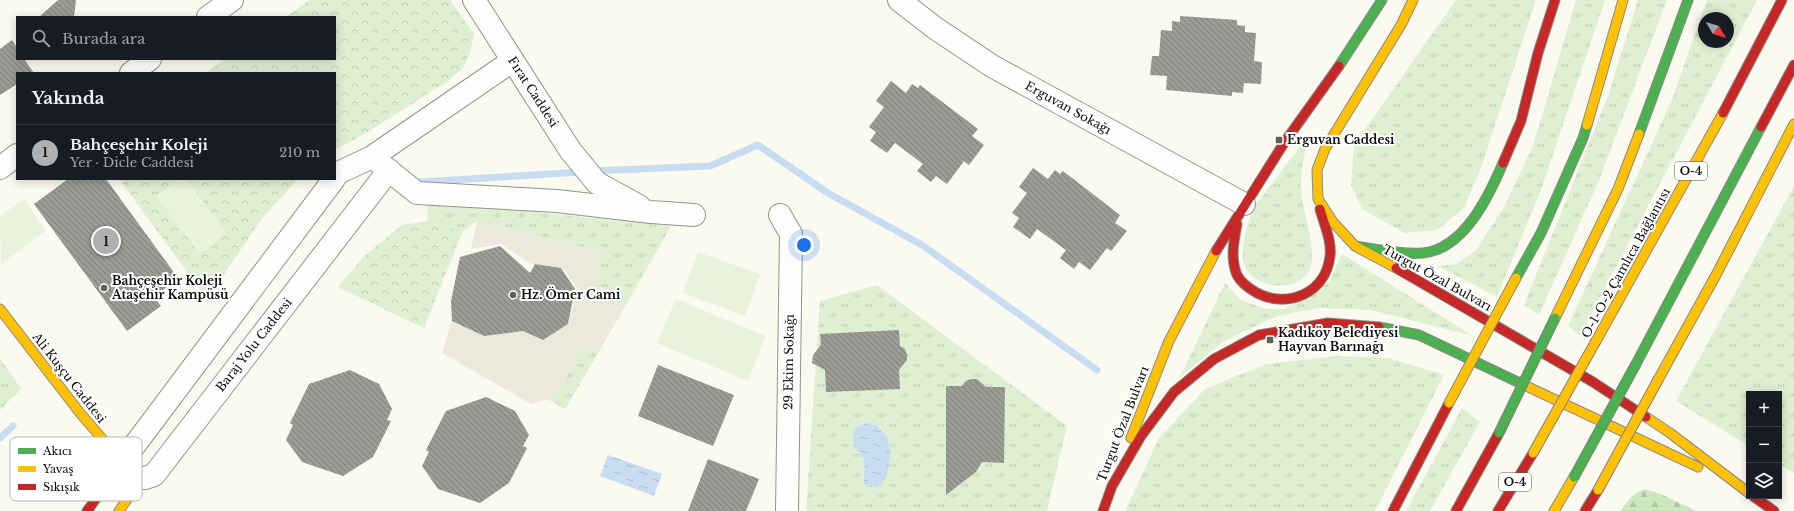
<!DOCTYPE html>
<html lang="tr">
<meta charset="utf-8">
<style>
:root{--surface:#171b24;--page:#242831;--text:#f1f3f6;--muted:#9ea1a6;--line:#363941;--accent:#afb0b1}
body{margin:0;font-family:"Libre Baskerville",serif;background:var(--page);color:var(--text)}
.controls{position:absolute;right:12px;bottom:12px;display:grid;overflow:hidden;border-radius:0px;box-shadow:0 2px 10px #0003}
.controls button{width:36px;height:36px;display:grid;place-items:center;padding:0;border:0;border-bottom:1px solid var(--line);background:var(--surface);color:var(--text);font:20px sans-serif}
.compass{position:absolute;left:1698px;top:12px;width:36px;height:36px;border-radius:50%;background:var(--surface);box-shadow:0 2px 10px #0003;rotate:128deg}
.you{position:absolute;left:804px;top:245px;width:14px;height:14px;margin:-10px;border:3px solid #fff;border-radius:50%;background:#1a73e8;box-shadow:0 0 0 6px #1a73e833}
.badge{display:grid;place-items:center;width:26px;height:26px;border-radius:50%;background:var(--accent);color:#111;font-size:13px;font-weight:700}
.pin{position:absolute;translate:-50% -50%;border:2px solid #fff;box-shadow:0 1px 4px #0006}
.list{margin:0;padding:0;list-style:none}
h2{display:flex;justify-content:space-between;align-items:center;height:52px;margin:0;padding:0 16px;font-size:17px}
h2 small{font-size:13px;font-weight:400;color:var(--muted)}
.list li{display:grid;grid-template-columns:26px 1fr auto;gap:12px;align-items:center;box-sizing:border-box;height:56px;padding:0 16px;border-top:1px solid var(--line)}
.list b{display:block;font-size:15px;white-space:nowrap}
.list p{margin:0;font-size:13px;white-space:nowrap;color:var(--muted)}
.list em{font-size:13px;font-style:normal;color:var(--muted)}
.icon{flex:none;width:22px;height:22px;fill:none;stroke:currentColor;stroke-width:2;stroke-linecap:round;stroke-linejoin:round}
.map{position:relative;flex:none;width:1794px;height:511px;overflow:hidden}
.search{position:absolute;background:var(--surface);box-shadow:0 2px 10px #0003;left:16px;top:16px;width:320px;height:44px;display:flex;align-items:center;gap:10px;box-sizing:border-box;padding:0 14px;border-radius:0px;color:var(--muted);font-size:15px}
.panel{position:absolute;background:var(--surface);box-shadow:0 2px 10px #0003;left:16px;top:72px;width:320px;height:108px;border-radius:0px}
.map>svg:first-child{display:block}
.grass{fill:url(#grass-tufts);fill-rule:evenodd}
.forest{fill:url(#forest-firs)}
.park{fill:url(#park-crowns)}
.pitch{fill:#e9f3db}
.plaza{fill:#eae9dc}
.water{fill:url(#water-ripples)}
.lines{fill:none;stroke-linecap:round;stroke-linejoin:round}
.stream{stroke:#c8ddf2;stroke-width:7}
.building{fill:url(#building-back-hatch)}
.street-casing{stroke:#93938f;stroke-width:24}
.fast-casing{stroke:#8a8a85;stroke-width:11}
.slow-casing{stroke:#8a8a85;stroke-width:11}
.jam-casing{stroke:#8a8a85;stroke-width:11}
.street{stroke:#fefefd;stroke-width:22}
.fast{stroke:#4caf50;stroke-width:9}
.slow{stroke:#ffc107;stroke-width:9}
.jam{stroke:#c62828;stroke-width:9}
.fast-bridge-casing{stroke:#80807c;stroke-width:11;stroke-linecap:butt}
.slow-bridge-casing{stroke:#80807c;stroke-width:11;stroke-linecap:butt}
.fast-bridge{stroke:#4caf50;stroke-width:9}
.slow-bridge{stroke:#ffc107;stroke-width:9}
.poi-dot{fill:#5f5f5c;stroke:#fff;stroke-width:1.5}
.labels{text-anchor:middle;stroke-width:4;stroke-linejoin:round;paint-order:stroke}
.shield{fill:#fff;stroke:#555;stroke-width:1}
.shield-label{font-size:11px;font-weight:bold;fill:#0c0c0c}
.street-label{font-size:12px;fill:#0c0c0c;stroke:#fff}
.poi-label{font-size:12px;font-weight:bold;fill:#0c0c0c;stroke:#fff;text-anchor:start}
.key{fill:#fff;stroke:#b6b6b6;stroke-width:1}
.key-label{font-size:11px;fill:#0c0c0c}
</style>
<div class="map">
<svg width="1794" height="511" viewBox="0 0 1794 511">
<defs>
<pattern id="grass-tufts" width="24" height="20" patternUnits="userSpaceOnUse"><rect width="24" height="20" fill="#def0d1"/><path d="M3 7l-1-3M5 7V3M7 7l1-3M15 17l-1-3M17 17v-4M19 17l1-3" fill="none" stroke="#bdcdb2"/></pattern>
<pattern id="forest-firs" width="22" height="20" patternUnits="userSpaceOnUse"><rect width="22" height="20" fill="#cde7c0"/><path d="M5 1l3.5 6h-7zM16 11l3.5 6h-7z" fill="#afc5a4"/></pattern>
<pattern id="park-crowns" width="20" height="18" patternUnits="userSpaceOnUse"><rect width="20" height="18" fill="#def0d1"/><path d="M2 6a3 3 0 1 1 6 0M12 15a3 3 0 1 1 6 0" fill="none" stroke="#bdcdb2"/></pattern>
<pattern id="water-ripples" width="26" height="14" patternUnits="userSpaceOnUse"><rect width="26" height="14" fill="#c8ddf2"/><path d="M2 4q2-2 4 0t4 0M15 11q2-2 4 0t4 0" fill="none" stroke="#abbcce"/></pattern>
<pattern id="building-back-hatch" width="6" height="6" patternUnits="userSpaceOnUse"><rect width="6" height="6" fill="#9c9c96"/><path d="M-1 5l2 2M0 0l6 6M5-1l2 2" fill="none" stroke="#7e7e79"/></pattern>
</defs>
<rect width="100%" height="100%" fill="#fafaf0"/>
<path class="grass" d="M1456 0H1536L1481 168 1464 208 1437 230 1405 233 1362 209 1351 185 1354 145Z
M1576 0H1605L1542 187 1497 297 1438 266 1457 264 1475 251 1503 209 1533 146Z
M1638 0H1667L1599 180 1539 315 1524 305 1608 96Z
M1707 0H1757L1580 335 1568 326 1671 102ZM1704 18H1728V42H1704Z
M1309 135C1305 153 1300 170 1301 189 1302 210 1318 251 1310 269 1298 295 1248 289 1243 260 1241 246 1247 226 1251 213 1254 205 1262 197 1267 190 1281 172 1295 153 1309 135Z
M1794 186V473L1779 464V394H1749V446L1676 401Z
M427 201 671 226 626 305 615 301 617 290 595 287 601 252 477 221 463 231 428 221Z
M1342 254 1473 336 1371 310 1318 308 1277 316 1224 341 1180 377 1225 283 1241 300 1266 309H1284L1329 282Z
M877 285 1067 426 1047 511H806L820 301Z
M583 347 601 348 565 409 547 399 553 398Z
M1338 356 1389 358 1444 375 1375 511H1125L1159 438 1205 389 1266 364Z
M0 358 21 389 0 410Z
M1462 408 1480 422 1430 511H1406Z"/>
<path class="forest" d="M1644 489 1661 494 1696 511H1620L1632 496Z"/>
<path class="park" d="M310 0H450L474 34 470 53 462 69 448 81 363 135 335 149V73H205L225 59H335V17H286Z
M119 179H298L263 217 207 299Z
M428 221 463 231 424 328 338 287 364 256 402 225Z"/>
<path class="pitch" d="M178 179H186L227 233 200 254 156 196Z
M24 199 46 231 1 264 0 216Z
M698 252 760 274 745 316 683 293Z
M676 299 766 336 748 381 657 343Z"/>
<path class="plaza" d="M477 221 601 252 595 287 618 290 615 301 626 305 601 348 583 347 553 398 531 404 442 353 452 321 484 336 523 331 543 340 568 324 578 289 563 269 531 264 501 244 471 249Z"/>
<path class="water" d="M866 423 876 425 887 437 891 456 887 476 879 487 864 484C863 477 866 469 864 461 862 446 846 455 856 427Z
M608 455 662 474 654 496 600 476Z"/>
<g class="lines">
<path class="stream" d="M592 171 710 166 758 145 828 193 922 245 1097 370
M419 182 582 172
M0 438 13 426"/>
</g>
<path class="building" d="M58 0H76L74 17H39Z
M1180 16 1237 20V25L1245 26V32L1256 33 1254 61 1262 62 1261 84 1244 83 1243 93 1232 92V96L1166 90 1167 76 1150 75 1152 56H1159L1161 30 1172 31V21L1180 22Z
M12 40 17 48V59H24L34 73H17V84L0 95V49Z
M891 81 906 93 912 84 918 88 920 85 978 129 972 136 984 145 969 165 964 161 947 184 936 176 931 182 917 171 923 164 895 143 887 153 870 141 876 132 869 127 884 107 876 101Z
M1033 168 1048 179 1055 170 1060 174 1063 171 1120 215 1115 223 1127 231 1111 251 1107 248 1090 270 1079 262 1074 269 1060 258 1066 250 1037 229 1030 239 1013 227 1019 218 1012 213 1027 193 1019 187Z
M68 179H106L178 278 154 297 161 306 127 331 34 204Z
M500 246 530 273 535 264 561 268 575 289 568 324 543 340 523 331 484 336 452 321 451 301 460 257Z
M899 330 900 346 905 349 907 355V360L899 370 900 389 826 392 825 370 812 363 813 355 821 345 820 334Z
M658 365 734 395 713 446 638 416Z
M350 370 379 384 392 409 387 420 391 421 373 457 343 476 302 462 286 440 293 425 290 423 309 384Z
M971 379H977L986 387H1005L1004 463 982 462 976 472 946 495V386H962L966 381Z
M486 397 515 411 529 435 523 446 527 448 509 483 480 503 438 489 422 466 429 452 426 450 446 411Z
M708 459 759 479 746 511H688Z"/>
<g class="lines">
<g class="street-casing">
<path id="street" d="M474 0 570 150 597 183 639 206
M899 0 935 28 992 66 1244 204
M208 17 232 0
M131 73 150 59
M372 157 417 193 557 201 651 212 694 215
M0 168 17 155
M335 177 338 173 372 157 512 61
M780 215 791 234 787 511
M122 462 334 179
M136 478H145L154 475 389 170"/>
</g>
<g class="fast-casing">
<path id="fast" d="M1339 66 1382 0
M1639 134 1688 0
M1355 246C1376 249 1401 255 1423 253 1464 249 1489 196 1503 163
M1516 278 1541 233 1583 138 1587 125
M1379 327 1419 335 1524 385
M1636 364 1761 127"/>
</g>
<g class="slow-casing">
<path id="slow" d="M1587 125 1623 0
M1396 268 1355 246 1333 222 1318 199 1317 170 1325 149 1401 25 1413 0
M0 309 80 413 136 478 132 492 119 511
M1555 318 1618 189 1639 134
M1596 341 1723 113
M1659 378 1716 275 1794 124
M1524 385 1698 467
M1646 417 1670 433 1749 493
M1131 438 1169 341 1216 251
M1554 511 1574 477"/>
</g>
<g class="jam-casing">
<path id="jam" d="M1723 113 1782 0
M1761 127 1794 65
M1503 163 1521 121 1538 53 1555 0
M1237 224C1234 240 1230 259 1237 275 1241 283 1250 289 1257 293 1288 309 1326 293 1330 256 1332 241 1324 224 1320 209
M1216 251 1284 143 1339 66
M1396 268 1593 382 1646 417
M1112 486 1141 436 1174 392 1214 359 1259 335 1328 323 1379 327
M1753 496 1774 511
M87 511C103 490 110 478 112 451
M1103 511 1112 486
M1393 511 1449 403
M1456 511 1499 433
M1498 511 1533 453
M1585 511 1598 490"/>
</g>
<use href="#street" class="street"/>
<use href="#fast" class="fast"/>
<use href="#slow" class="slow"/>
<use href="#jam" class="jam"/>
<g class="fast-bridge-casing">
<path id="fast-bridge" d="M1499 433 1555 318
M1574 477 1636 364"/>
</g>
<g class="slow-bridge-casing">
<path id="slow-bridge" d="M1449 403 1516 278
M1533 453 1596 341
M1598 490 1659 378"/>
</g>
<use href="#fast-bridge" class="fast-bridge"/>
<use href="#slow-bridge" class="slow-bridge"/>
</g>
<g class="poi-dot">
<rect x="1275" y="136" width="8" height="8" rx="2"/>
<circle cx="104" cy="288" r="4"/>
<circle cx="513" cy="295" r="4"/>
<rect x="1266" y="336" width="8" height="8" rx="2"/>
</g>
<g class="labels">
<g class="shield">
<rect x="1675" y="162" width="32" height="18" rx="3"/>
<rect x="1499" y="473" width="32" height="18" rx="3"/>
</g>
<g class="shield-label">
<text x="1691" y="175">O-4</text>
<text x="1515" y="486">O-4</text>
</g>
<g class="street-label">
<text transform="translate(533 92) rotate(57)" y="4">Fırat Caddesi</text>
<text transform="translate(1068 108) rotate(29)" y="4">Erguvan Sokağı</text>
<text transform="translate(1626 263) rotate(-61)" y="4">O-1-O-2 Çamlıca Bağlantısı</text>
<text transform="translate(1437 278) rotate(29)" y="4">Turgut Özal Bulvarı</text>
<text transform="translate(254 345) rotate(-52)" y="4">Baraj Yolu Caddesi</text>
<text transform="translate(789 362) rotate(-89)" y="4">29 Ekim Sokağı</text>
<text transform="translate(69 378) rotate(52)" y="4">Ali Kuşçu Caddesi</text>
<text transform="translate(1123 424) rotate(-69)" y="4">Turgut Özal Bulvarı</text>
</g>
<g class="poi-label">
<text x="1287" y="144">Erguvan Caddesi</text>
<text x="112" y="285">Bahçeşehir Koleji<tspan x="112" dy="14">Ataşehir Kampüsü</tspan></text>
<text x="521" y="299">Hz. Ömer Cami</text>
<text x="1278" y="337">Kadıköy Belediyesi<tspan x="1278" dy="14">Hayvan Barınağı</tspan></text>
</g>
</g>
<rect x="10" y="437" width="132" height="64" rx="6" class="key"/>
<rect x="18" y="448" width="18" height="6" fill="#4caf50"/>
<rect x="18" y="466" width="18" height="6" fill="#ffc107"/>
<rect x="18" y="484" width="18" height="6" fill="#c62828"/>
<g class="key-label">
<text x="43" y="455">Akıcı</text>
<text x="43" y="473">Yavaş</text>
<text x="43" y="491">Sıkışık</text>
</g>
</svg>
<div class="controls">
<button>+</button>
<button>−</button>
<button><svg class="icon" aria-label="layers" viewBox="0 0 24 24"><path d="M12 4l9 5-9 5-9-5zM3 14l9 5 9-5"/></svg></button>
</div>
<svg class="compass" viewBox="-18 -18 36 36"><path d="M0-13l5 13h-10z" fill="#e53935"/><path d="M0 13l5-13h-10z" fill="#9ea1a6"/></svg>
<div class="you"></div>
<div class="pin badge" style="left:106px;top:241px">1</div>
<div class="search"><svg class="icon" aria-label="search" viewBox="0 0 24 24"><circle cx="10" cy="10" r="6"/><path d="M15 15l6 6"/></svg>Burada ara</div>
<section class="panel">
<h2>Yakında<small></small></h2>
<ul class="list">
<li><span class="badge">1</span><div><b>Bahçeşehir Koleji</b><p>Yer · Dicle Caddesi</p></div><em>210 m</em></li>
</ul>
</section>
</div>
